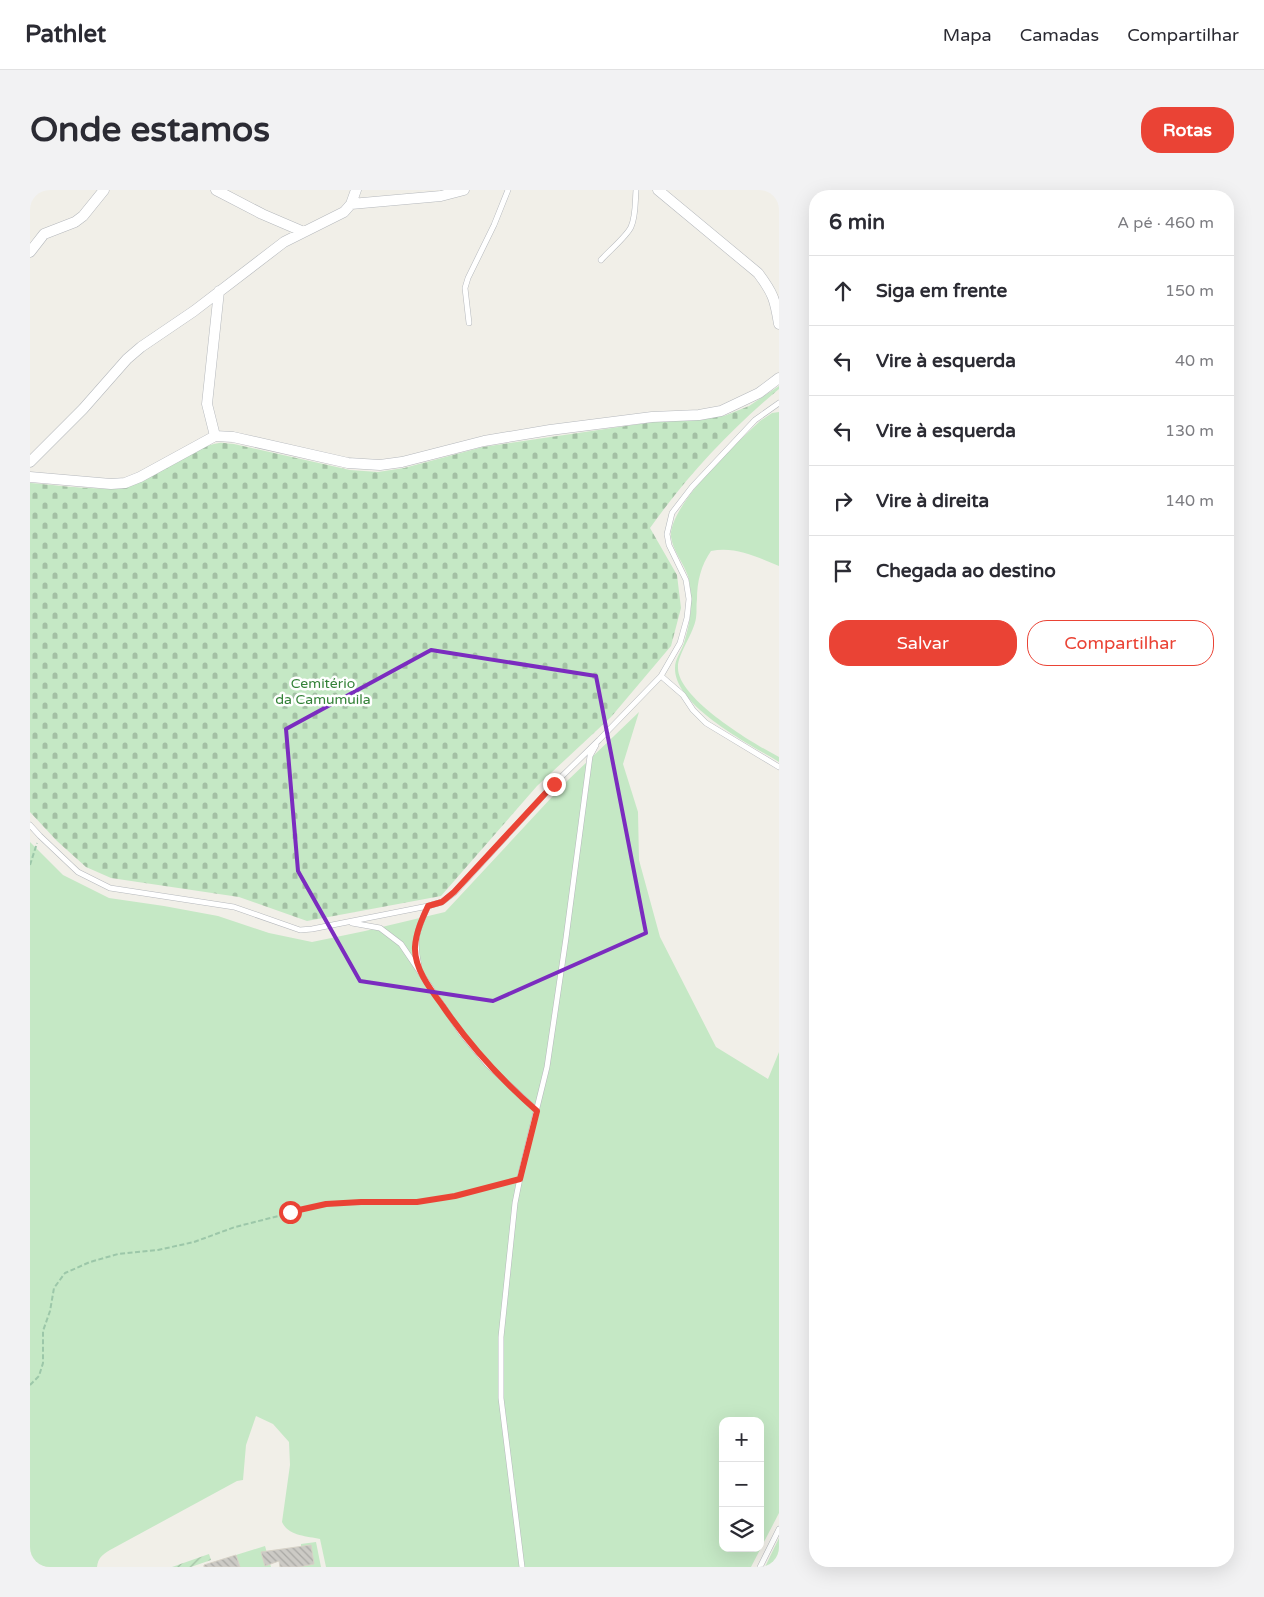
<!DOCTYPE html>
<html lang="pt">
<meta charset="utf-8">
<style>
:root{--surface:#fff;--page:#f2f2f3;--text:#2b2b33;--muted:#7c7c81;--line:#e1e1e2;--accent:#ea4335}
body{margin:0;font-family:"Varela Round",sans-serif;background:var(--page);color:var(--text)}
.controls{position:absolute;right:15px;bottom:15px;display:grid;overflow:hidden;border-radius:10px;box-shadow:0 5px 20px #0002}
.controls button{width:45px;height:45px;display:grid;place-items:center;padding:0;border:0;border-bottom:1px solid var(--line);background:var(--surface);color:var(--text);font:25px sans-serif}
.stop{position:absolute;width:15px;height:15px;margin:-11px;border:4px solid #ea4335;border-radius:50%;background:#fff}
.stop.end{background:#ea4335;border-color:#fff;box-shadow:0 1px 5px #0008}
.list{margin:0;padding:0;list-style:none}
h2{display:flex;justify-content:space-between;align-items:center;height:65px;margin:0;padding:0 20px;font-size:21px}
h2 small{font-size:16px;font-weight:400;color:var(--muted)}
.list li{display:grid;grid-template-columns:32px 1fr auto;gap:15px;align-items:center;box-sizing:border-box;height:70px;padding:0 20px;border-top:1px solid var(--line)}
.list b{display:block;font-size:19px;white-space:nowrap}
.list em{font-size:16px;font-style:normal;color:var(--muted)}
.actions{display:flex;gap:10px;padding:15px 20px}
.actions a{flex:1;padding:11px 0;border:1px solid var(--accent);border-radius:20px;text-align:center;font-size:18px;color:var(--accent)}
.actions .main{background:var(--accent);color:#fff}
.icon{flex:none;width:28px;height:28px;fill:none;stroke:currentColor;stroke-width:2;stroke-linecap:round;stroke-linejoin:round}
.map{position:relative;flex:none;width:749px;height:1377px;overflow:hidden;border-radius:20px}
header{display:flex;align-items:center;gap:30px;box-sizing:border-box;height:70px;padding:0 25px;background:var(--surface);border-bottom:1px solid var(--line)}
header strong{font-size:24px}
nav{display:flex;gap:28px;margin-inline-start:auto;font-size:18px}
.intro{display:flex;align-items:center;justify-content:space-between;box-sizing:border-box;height:120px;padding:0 30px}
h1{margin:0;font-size:35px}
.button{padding:12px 22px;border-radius:20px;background:var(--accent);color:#fff;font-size:18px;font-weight:700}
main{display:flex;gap:30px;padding:0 30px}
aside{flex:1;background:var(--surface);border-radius:20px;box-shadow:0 5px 20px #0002}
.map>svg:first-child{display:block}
.grass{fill:#c5e8c5;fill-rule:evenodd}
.cemetery{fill:url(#cemetery-stones)}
.garden{fill:url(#garden-furrows)}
.building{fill:url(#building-back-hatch);stroke:#d6d1c6}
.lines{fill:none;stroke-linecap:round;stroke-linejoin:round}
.service-casing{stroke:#b5b8bc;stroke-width:6}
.minor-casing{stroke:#b5b8bc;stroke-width:11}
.path{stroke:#9cc7a9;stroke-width:2;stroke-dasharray:5 2.5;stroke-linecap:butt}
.service{stroke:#fff;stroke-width:5}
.minor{stroke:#fff;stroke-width:10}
.route{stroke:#ea4335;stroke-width:6}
.marked{fill:none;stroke:#7b2cbf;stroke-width:4;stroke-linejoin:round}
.labels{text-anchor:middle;stroke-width:5;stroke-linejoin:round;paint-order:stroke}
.park-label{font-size:14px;fill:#348238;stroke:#fff}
</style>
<header>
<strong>Pathlet</strong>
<nav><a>Mapa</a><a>Camadas</a><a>Compartilhar</a></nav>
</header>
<div class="intro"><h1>Onde estamos</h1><a class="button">Rotas</a></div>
<main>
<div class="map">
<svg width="749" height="1377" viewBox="0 0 749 1377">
<defs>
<pattern id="cemetery-stones" width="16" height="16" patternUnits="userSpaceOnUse" patternTransform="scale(1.25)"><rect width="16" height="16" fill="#c5e8c5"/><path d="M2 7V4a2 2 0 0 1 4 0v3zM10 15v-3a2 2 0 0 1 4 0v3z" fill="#a3c0a4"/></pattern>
<pattern id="garden-furrows" width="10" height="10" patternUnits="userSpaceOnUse" patternTransform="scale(1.25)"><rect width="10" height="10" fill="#c5e8c5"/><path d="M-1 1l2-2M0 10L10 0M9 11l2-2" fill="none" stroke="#a3c0a4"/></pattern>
<pattern id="building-back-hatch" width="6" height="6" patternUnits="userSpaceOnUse" patternTransform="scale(1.25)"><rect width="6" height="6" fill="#cccac5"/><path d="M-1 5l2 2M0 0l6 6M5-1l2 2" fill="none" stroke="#a9a8a4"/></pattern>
</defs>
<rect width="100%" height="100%" fill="#f1efe8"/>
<path class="grass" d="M749 222V376C727 367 705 356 681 361 671 375 667 392 667 409 666 415 667 422 666 428 664 443 647 465 648 478 648 509 724 554 749 567V572C721 555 644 516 645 478 645 469 651 462 654 453 658 440 661 426 661 412 661 404 660 394 658 386 653 372 643 361 641 347 638 316 707 253 730 231L742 223Z
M609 522 593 574 608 622 609 670 630 747 686 857 738 889 749 862V1323L721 1377H296L290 1349C277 1346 258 1346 252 1332L260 1275 259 1252 243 1234 226 1226 216 1255 213 1290 207 1291 80 1360C72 1365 68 1368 67 1377H0V652L33 685 79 708 134 716 188 726 239 743 282 752 335 741 415 722 535 593ZM693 1231H730V1358H693Z
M749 1348V1377H735Z
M286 1352 291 1377H250L271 1356V1354Z
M235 1356 241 1377H210L206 1365Z"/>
<path class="cemetery" d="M749 196V199C701 239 657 286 620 338L647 385 651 418 641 456 581 527 507 596 411 706 277 731 209 707 81 688 56 677 27 651 0 622V293C26 295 81 303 103 295 130 286 162 257 189 253 194 252 199 254 204 254L320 280 348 282 374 278 453 257 623 232 694 226 719 216Z"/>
<path class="garden" d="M179 1364 181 1370 161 1377H142Z"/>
<path class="building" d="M281 1355 284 1374 269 1377H250L249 1371 235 1376 231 1362Z
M206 1365 210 1377H174V1375Z"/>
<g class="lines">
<g class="service-casing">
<path id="service" d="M571 70C578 62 597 46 601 37 606 26 605 12 606 0
M439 133 435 98 438 88 464 35 478 0
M631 486 653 505 663 520 676 533 749 577
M0 635 10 646 48 682 80 698 204 717 270 740 282 739 398 716 412 712 425 702 524 594 569 550 631 486 650 453 657 428 659 409 656 390 639 355 637 344 642 323 662 297 725 230 749 213
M322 733 350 738 371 754 432 844 457 874 507 921
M389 776C383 749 387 740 398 716
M492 1377 471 1208V1147L485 1013 491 983 517 877 536 748 560 566 566 555
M730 1377 749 1339"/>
</g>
<g class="minor-casing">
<path id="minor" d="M186 0 232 24 274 42
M628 0 728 83C743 103 745 109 749 134
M321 14 411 6 434 0
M0 62 14 44 45 32 53 26 74 0
M185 246 177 214 189 101
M0 272 53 219 97 169 111 157 164 121 254 52 314 22 321 14 326 0
M0 287 81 294 95 293 110 287 185 246 203 247 318 273 350 275 372 272 454 251 520 240 622 227 669 225 691 221 729 203 749 188"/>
</g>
<path class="path" d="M0 675 7 653
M0 1195 9 1186 13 1173V1141L20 1121 24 1098 35 1083 60 1072 88 1064 128 1060 164 1052 205 1037 296 1014 331 1012H387L425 1006 483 991"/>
<use href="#service" class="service"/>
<use href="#minor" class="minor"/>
</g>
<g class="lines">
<path class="route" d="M260 1022 296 1014 331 1012H387L425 1006 490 989 507 921C470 889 440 856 412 815 400 799 384 778 385 757 386 742 392 729 398 716L412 712 424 702 524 594"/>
</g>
<path class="marked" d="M401 460 566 486 616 743 463 811 330 791 268 681 256 539Z"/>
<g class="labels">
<g class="park-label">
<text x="293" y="498">Cemitério<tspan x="293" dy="16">da Camumuila</tspan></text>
</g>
</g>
</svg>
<div class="controls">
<button>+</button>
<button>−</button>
<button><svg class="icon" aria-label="layers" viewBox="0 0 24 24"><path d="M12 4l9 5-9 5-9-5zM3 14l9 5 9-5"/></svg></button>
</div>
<div class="stop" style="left:260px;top:1022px"></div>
<div class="stop end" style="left:524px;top:594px"></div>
</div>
<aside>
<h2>6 min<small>A pé · 460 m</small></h2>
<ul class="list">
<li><svg class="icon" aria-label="ahead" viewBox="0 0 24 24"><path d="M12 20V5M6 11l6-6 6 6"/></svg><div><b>Siga em frente</b></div><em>150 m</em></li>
<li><svg class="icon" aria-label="left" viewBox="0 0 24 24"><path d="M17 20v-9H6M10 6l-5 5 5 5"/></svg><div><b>Vire à esquerda</b></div><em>40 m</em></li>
<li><svg class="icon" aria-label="left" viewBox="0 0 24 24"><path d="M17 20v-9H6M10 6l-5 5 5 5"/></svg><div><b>Vire à esquerda</b></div><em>130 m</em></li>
<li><svg class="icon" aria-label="right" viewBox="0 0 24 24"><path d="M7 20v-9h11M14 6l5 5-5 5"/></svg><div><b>Vire à direita</b></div><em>140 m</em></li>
<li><svg class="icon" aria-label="arrive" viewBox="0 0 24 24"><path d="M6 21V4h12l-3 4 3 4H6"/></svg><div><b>Chegada ao destino</b></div></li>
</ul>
<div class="actions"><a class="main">Salvar</a><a>Compartilhar</a></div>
</aside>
</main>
